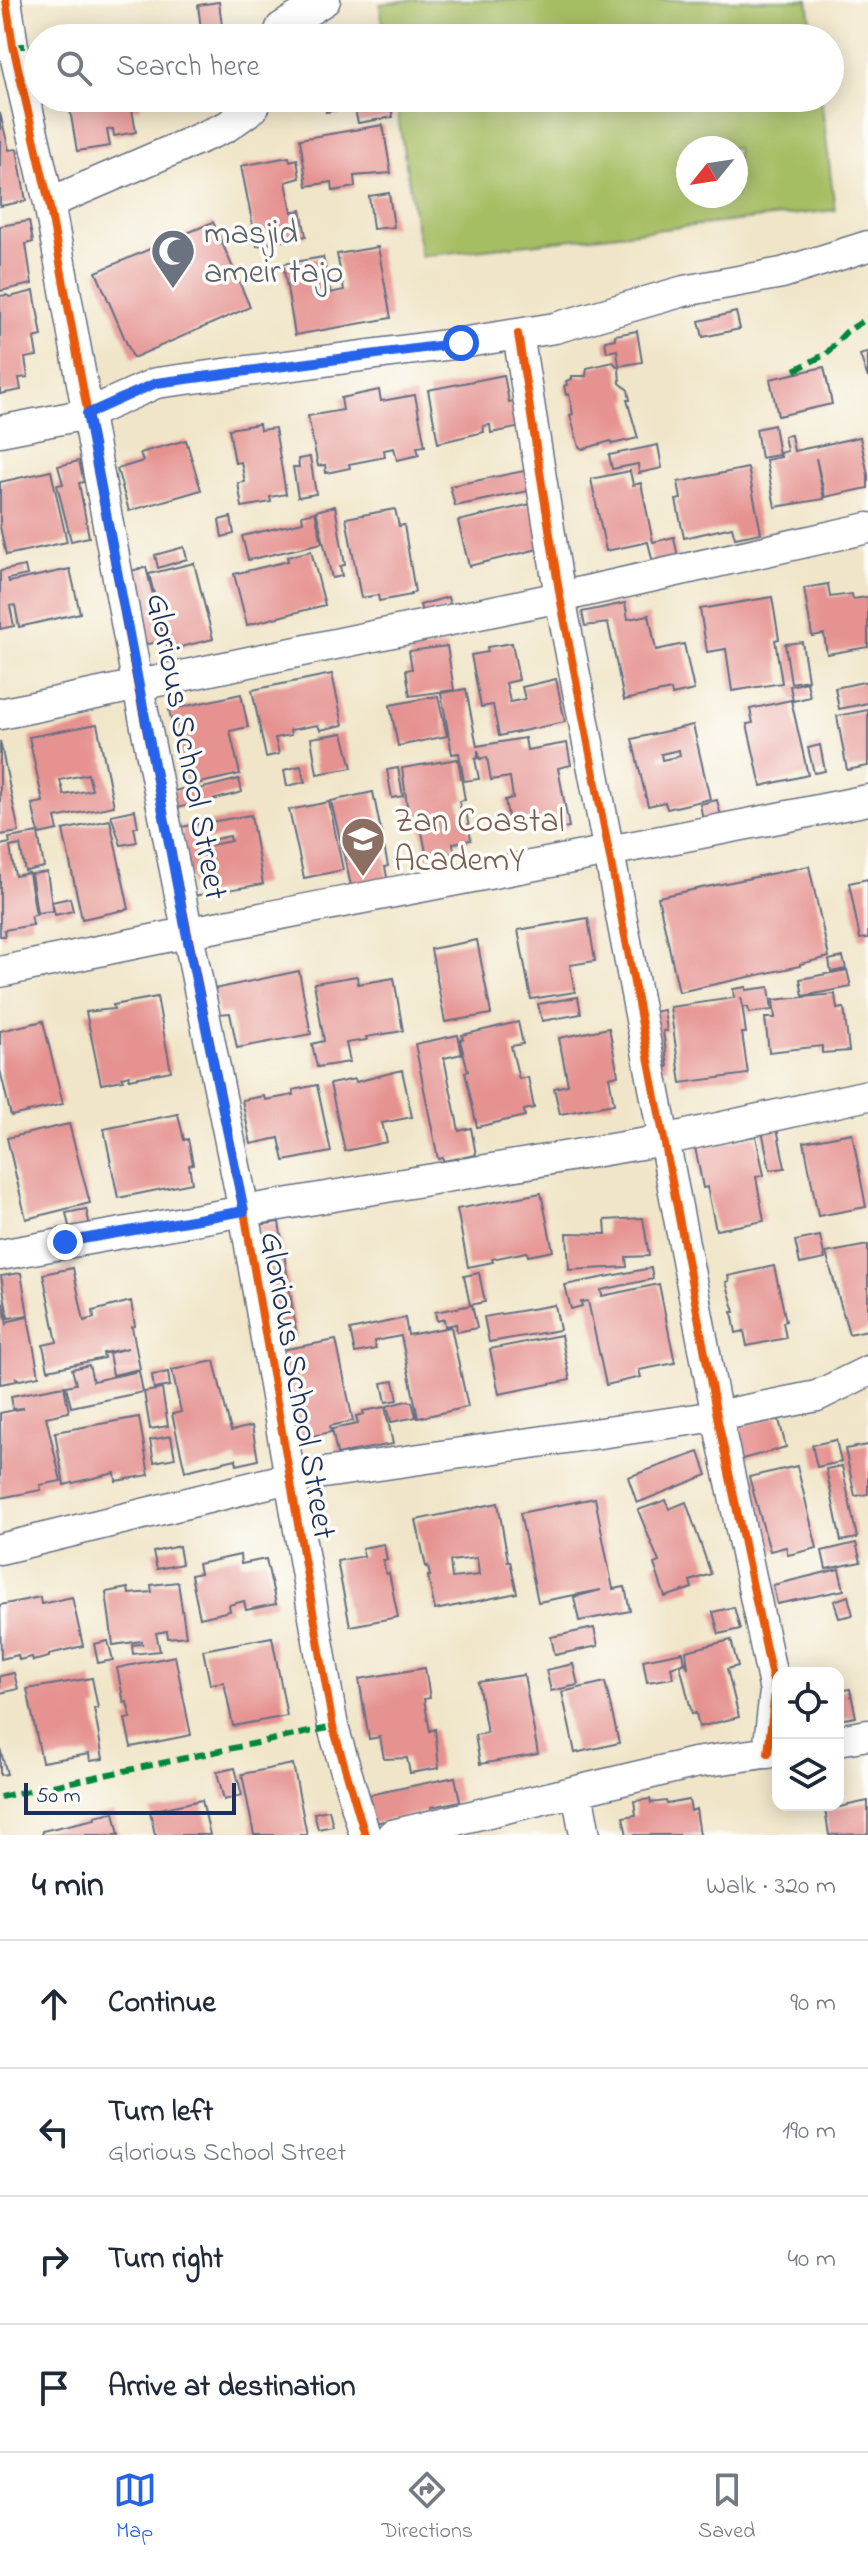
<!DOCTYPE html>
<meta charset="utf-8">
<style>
:root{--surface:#fff;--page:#f6f6f7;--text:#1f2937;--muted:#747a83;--line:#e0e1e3;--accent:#2563eb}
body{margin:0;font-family:"Indie Flower",sans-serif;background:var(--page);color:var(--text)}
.controls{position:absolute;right:24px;bottom:24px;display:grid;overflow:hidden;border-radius:16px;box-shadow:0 4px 20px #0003}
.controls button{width:72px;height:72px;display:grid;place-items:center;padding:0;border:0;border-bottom:2px solid var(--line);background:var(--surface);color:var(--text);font:40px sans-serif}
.compass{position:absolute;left:676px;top:136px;width:72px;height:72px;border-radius:50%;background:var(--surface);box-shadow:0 4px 20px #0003;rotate:240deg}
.scale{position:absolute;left:24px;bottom:20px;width:212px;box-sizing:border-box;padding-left:8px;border:4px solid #1b2f5e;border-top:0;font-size:22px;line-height:28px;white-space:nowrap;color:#1b2f5e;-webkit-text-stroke:6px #fdfcf7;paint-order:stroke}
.stop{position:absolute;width:24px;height:24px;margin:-18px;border:6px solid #2563eb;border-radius:50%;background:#fff}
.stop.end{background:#2563eb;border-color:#fff;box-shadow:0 2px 8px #0008}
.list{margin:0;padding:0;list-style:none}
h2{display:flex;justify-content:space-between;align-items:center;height:104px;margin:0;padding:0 32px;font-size:34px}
h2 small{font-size:26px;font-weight:400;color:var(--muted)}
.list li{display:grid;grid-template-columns:52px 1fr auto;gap:24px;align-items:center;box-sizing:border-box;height:128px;padding:0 32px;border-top:2px solid var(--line)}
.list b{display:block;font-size:30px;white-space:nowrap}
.list p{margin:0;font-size:26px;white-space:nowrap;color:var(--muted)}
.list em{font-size:26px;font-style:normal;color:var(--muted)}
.icon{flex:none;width:44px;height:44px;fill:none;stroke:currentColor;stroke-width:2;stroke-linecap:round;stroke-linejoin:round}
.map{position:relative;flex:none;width:868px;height:1835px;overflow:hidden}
.search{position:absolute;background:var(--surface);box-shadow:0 4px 20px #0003;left:24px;right:24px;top:24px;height:88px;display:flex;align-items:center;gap:20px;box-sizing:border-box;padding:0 28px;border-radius:44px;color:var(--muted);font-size:30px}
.sheet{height:616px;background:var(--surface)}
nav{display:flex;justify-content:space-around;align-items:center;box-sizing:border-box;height:112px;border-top:2px solid var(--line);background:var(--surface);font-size:22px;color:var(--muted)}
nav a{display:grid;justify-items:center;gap:4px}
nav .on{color:var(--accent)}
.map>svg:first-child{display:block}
.green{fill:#a6be64;stroke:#607661;stroke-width:2;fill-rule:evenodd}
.building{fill:#e59290;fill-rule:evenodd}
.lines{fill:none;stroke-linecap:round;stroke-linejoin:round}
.minor-casing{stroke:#666f83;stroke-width:33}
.minor{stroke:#fff;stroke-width:30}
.quiet{stroke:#00873e;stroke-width:6;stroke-dasharray:12 6;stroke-linecap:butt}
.cycleway-casing{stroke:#fdfcf7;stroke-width:13}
.cycleway{stroke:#e8590c;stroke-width:8}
.route{stroke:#2563eb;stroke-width:10}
.labels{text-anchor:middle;stroke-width:7;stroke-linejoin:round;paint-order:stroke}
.worship-label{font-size:34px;fill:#5b616d;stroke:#fdfcf7;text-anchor:start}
.street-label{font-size:34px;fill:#1b2f5e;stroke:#fdfcf7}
.education-label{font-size:34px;fill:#785e54;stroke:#fdfcf7;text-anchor:start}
</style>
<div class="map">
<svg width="868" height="1835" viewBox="0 0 868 1835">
<rect width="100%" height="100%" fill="#fdfcf7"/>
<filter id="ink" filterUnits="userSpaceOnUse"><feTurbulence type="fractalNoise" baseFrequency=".0125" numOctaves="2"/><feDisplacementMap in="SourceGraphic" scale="16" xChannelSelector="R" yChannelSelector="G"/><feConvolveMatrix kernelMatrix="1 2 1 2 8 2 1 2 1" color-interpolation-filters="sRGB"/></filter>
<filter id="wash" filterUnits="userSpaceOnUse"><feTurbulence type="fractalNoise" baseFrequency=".006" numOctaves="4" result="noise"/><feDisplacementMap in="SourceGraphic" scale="32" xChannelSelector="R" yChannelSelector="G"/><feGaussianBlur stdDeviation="1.8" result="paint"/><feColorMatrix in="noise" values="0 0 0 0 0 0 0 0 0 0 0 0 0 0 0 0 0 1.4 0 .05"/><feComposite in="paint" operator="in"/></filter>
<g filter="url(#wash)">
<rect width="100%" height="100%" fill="#f0e5c8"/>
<path class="green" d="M411 0H808L813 38H385L380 4Z
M395 98H821L835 210 421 256ZM688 148H736V196H688Z"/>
<g id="blocks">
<path class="building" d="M219 2 222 26 201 29 198 5Z
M367 31 368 38H336L335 36Z
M68 98H139L141 108 132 109 136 132 114 136 113 129 107 130 110 146 77 151Z
M324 98H364L365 105 326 112Z
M390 103 393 117 358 123 355 110Z
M0 113 9 150 17 149 26 201 0 206Z
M383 125 391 173 354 176 355 187 333 191 332 182 307 186 300 139Z
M289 157 290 161 297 159 300 178 286 182 292 212 301 210 306 236 257 246 241 166Z
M389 193 394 227 373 229 369 196Z
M29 221 33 242 26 244 32 284 0 291V226Z
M213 222 250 307 133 358 96 272Z
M378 247 391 318 295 335 283 264 323 257 330 293 344 290 337 254Z
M34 291 42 336 34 338 37 356 25 358 28 377 19 378 21 390 0 394V296L6 295 10 297Z
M736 312 740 329 703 337 699 321Z
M637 331 642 362 619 366 617 350 607 352 605 341 615 339V335Z
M868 352V378L860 355Z
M613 362 619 368 620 383 628 390 630 400H627L638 438 612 444 611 441 583 449 579 447 570 415 573 414 569 394 566 395 564 386 567 385 566 381 572 379V376H586L587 368Z
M824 367 832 404 778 416 770 379Z
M504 375 509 402 516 401 521 427 491 433 490 425 483 426 484 432 438 443 428 390Z
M379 390 381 401 415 395 425 446 417 447 419 455 397 460 394 448 384 450 385 457 349 464 350 468 326 473 325 465 318 466 308 416 343 410 341 398Z
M259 424 260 430 275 428 286 494 270 497 271 502 242 507 238 483 245 482 241 462 235 463 229 429Z
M774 425 779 455 761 458 756 429Z
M791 435 794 451 860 437 868 475V488L825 497 816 458 824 499 775 507 766 460 781 457 780 453 787 451 784 436Z
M186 440 201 490 129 511 117 469 143 461 140 453Z
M658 445 662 468 639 473 638 464 612 469 609 455Z
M310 457 316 494 298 497 293 467H299L298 459Z
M79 461 84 482 79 483 89 537 71 541 57 485 63 484 58 466Z
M748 468 761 533 735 538 732 527 684 538 676 500 681 499 678 482Z
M529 470 533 490 455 506 450 486Z
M51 471 67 542 6 555 0 527V482Z
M630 471 633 485 641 483 653 542 674 537 678 558 653 563 648 542 606 551 591 479Z
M535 503 546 547 469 566 458 521Z
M335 506 345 565 340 566 342 576 332 578 316 511Z
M395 509 399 526 404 525 415 592 411 593V595L379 601 378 595 361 598 346 518Z
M315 512 322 543 248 560 242 536 303 522 302 515Z
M231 517 234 534 222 537 219 520Z
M184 547 187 559 158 568 155 555Z
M311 551 325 605 247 625 234 574 288 561 287 557Z
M194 563 213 639 168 650 149 574Z
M25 566 27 575 8 579 9 582 70 569 80 613 19 627 15 605 10 606 14 626 0 629V571Z
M146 567 164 640 149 644 144 643 127 572Z
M828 584 830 597 852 594 853 599 868 597V647L827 654 824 634 812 636 804 588Z
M448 597 451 608 423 616 420 605Z
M772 597 779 639 775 640 782 683 732 691 726 649 707 652 700 609Z
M625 603 628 619 649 615 656 650 684 644 694 690 672 695 671 690 624 700 608 623 585 626 582 612Z
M802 642 808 680 791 683 785 644Z
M512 643 519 680 506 683 510 702 525 699 522 687 556 679 565 722 499 736 493 705 481 707 471 655 488 652 487 647Z
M447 646 454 690 410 696 406 670 412 669 409 651Z
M332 674 343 725 320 730 318 725 290 730 291 735 275 738 279 754 266 757 252 690Z
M868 681V703L839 709 835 688Z
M807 682 810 697 793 701 790 686Z
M466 689 477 746 525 738 527 750 567 743 571 765 558 768 569 827 543 832 541 823 510 828 505 800 513 798 510 777 491 780 487 757 480 759 478 750V758L475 759 479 779 464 781 459 753 452 754 441 693Z
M241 694 248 727 230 731 240 774 187 786 169 710Z
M438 696 447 736 398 746 390 705Z
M791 700 808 775 761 786 747 724 753 723 750 709Z
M868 710V766L847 770 837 716Z
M97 724 114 806 55 818 58 830 39 834 32 804 43 802 29 737ZM88 774 92 790 64 795 60 780Z
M693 725 710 799 667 809 665 802 648 806 632 739ZM679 750 680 756 662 760 661 754Z
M343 733 352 768 317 774 311 738Z
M0 741 19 832 0 835Z
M820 745 825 771 814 773 808 748Z
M458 759 465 800 459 801 461 811 466 810 471 840 453 843 454 853 427 858 421 826 410 828 402 768Z
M301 766 305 782 287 786 284 770Z
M398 768 403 796 392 798 387 770Z
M239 779 242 792 194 805 192 799H189L190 805 173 809 162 794 186 788 187 792Z
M373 792 388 866 385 867 389 887 353 894 331 801Z
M717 800 721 816 703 820 700 804Z
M329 802 343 870 304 878 289 810Z
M135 810 138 827H134L137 842 121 845 111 815Z
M251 815 263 884 193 896 181 827ZM230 836 231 841 201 847 200 842Z
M110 820 129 909 82 919 63 830Z
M38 833 44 867 25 871 20 845 10 847 15 876 29 873 36 915 31 916 33 925 4 930 5 936H0V845L10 843 9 838Z
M809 866 829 957 800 964V966L679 992 658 897Z
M47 872 53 911 37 913 31 874Z
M868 879V938L860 939 849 883Z
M70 898 73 911 55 915 52 902Z
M588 918 595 961 570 965 575 992 531 999 518 930Z
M477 940 491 1014 445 1022 431 949Z
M843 957 846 969 831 972 829 960Z
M847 970 851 987 803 996 800 979Z
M299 971 311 1034 237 1048 230 1013 219 1014 214 989Z
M357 976 358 984 394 978 403 1031 366 1037 367 1040 346 1043 350 1062 317 1067 312 1044 324 1041 314 983Z
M746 987V990L769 987 772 1010 749 1013 748 1007H743L741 997 746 1033H742L748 1074 681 1083 670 1007 734 998 733 989Z
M835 994 837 1009 844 1008 849 1051 822 1053V1046L769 1052 765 1018H775L773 1000Z
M157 997 171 1071 129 1079V1075L122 1077 123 1080 101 1084 86 1012 114 1009 113 1005Z
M578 997 581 1014 542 1021 538 1004Z
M664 1010 667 1031H663L668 1067 656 1069 642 1014Z
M43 1021 63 1104 11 1116 0 1070V1031Z
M518 1022 523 1044 511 1046 519 1079 528 1077 534 1108 524 1110 525 1116 477 1127 465 1072 468 1071 460 1040 463 1039 462 1035Z
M609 1028 618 1075 609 1077 614 1104 560 1114 554 1088 568 1085 559 1038Z
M458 1035 462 1054 444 1058 459 1131 471 1128 476 1155 443 1161V1158L438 1159 415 1044Z
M402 1070 412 1117 382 1123 387 1142 345 1151 330 1084 355 1079 356 1082Z
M317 1085 331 1152 284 1161 279 1138 251 1144 242 1100 264 1096 265 1100 294 1095 293 1090Z
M178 1114 184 1140 188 1139 193 1164 189 1165 192 1183 118 1198 104 1129Z
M776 1123 785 1168 770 1170 761 1125Z
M69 1124 90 1203 26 1219 7 1138Z
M852 1133 866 1207 818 1216 804 1142Z
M756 1136 764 1175 756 1177 764 1221 716 1230 707 1187 703 1188 695 1147Z
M541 1193 553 1251 528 1256 527 1252 492 1259 493 1262 468 1267 457 1209Z
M86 1209 91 1230 71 1235 66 1213Z
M643 1218 649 1256 626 1257 627 1267 569 1270 567 1233 606 1234 605 1220Z
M279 1222 297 1337 276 1340 258 1225Z
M820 1236 825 1259 800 1264 795 1241Z
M868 1245V1330L849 1334 826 1253Z
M774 1266 786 1321 783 1322 786 1338 747 1346 744 1331 736 1333 732 1312H735L726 1282 729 1281 728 1276Z
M73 1268 84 1321 94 1318 93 1311 131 1301 135 1326 132 1327 140 1369 113 1375 109 1353 128 1348 103 1353 104 1358 48 1370 43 1345 57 1342 43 1274Z
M651 1268 653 1279 601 1290 602 1296 659 1284 675 1363 639 1370 641 1377 606 1385 588 1301 581 1302 582 1306 571 1309 565 1285Z
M21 1273 28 1315 8 1318 1 1276Z
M479 1273 485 1302 470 1305 464 1276Z
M3 1303 7 1324 9 1321 28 1317 39 1376 20 1380 16 1378 17 1381 0 1384V1304Z
M472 1305 477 1328 457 1332 456 1324 445 1326 444 1319 437 1321 435 1312Z
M555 1305 560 1330 489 1342 484 1317Z
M405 1318 408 1335 451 1327 468 1407 418 1418 401 1336 374 1341 376 1349 355 1353 350 1330Z
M561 1335 570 1380 499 1394 490 1349Z
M336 1340 353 1421 330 1426 331 1432 289 1441 281 1350Z
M214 1361 231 1431 252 1426 258 1460 237 1465 236 1459 185 1471 172 1414 181 1412 172 1370Z
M89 1365 93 1381 139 1371 143 1392 71 1407 66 1386 76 1384 72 1369Z
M168 1372 170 1386 154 1389 152 1375Z
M394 1381 398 1400 386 1402 382 1383Z
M64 1386 69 1412 46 1417 61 1481 40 1485 41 1490 0 1498V1413L24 1408 13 1409 11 1396Z
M162 1389 168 1426 150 1429 144 1392Z
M406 1401 412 1402 416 1417 391 1422 387 1406Z
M385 1407 393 1444 337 1454 332 1429 358 1424 356 1416 364 1414 363 1411Z
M778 1416 786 1447 735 1461 727 1430Z
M139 1417 149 1475 116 1481 115 1473 64 1485 55 1432Z
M171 1436 175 1458 154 1462 150 1440Z
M836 1440 841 1462 817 1467 812 1445Z
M868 1445V1494L855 1496 845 1449Z
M699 1452 707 1475 637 1503 628 1477Z
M797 1466 817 1548 788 1555 786 1547 770 1551 749 1477Z
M842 1466 857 1538 841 1541 826 1469Z
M595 1498 613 1589 625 1587 630 1611 579 1621 574 1597 601 1590 538 1602 520 1513Z
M666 1500 669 1509 686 1502 711 1574 690 1581 692 1588 665 1597 654 1564 659 1562 638 1510Z
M498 1503 508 1561H510L517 1593 435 1610 428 1576H430L428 1566 426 1567 416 1520ZM477 1558 479 1575 452 1578 450 1561Z
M856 1543 861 1562 826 1569 822 1551Z
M384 1544 387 1560H383L386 1574 389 1573 398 1617 350 1626 337 1561 364 1556 362 1548Z
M179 1546 182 1564 157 1569 153 1552Z
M240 1555 241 1564 266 1559 276 1604 246 1610 244 1601 229 1605 230 1611 200 1618 191 1575 200 1573 198 1564Z
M839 1569 844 1590 777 1604 773 1585Z
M178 1582 186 1636 168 1638 167 1631 156 1633 160 1651 133 1654 132 1645 142 1644V1641L113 1645 106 1592 128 1588 129 1594 152 1592 151 1585Z
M848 1596 853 1615 839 1618 834 1601Z
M40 1597 41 1604 72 1597 83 1646 49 1654V1657L33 1661 32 1657 19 1660 18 1655 1 1659 0 1605Z
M734 1607 740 1629 719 1634 713 1612Z
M594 1628 598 1646 555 1655 551 1637Z
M272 1637 287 1716 233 1726 224 1682 210 1684 203 1650Z
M731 1640 738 1666 727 1669 739 1717 699 1727 696 1713 692 1714 680 1665 686 1663 688 1668 686 1651Z
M108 1641 113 1660 98 1663 94 1644Z
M683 1652 685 1662 671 1667 673 1678 647 1682 643 1660Z
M175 1656 191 1735 131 1747 125 1719 131 1718 127 1702 124 1703 117 1668Z
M573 1664 578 1685 551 1691 546 1670Z
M425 1668 430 1698 424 1699 430 1731 435 1729 439 1768 410 1773 407 1758 384 1759 380 1737 369 1739 359 1679Z
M14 1673 18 1689 0 1693V1676Z
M524 1675 538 1754 480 1764 475 1735 487 1733 478 1682Z
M92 1678 98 1708H94L103 1759 90 1761 89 1754 42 1762 27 1689Z
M605 1682 619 1743 575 1753 562 1692Z
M850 1689 856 1717 838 1720V1691Z
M0 1748 7 1774 0 1775Z
M293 1764 307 1835H254L242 1774Z
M235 1768 242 1795 224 1800 217 1772Z
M455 1777 460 1801 431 1807V1811L365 1825 359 1797Z
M650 1799 651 1803 666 1801 667 1804 689 1800 691 1811 696 1809 700 1835H627L623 1817 636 1815 634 1801Z
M202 1800 210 1835H155L150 1811Z
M868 1801V1834L829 1835 825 1810Z
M329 1810 333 1826 318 1829 314 1813Z
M114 1812 119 1835H42V1831L95 1819V1816Z"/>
</g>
</g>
<g filter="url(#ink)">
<use href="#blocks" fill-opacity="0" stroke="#666f83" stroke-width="2"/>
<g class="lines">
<g class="minor-casing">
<path id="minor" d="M6 0 13 46 49 203 138 687 244 1211 333 1727 365 1835
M278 38 281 28 325 0
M49 203 226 127 253 108 258 98
M518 334 560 597 717 1416 775 1691 768 1753
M0 431 87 414 156 383 461 343 555 328 684 291 782 273 868 246
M0 714 560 597 868 528
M0 972C288 909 579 859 868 800
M0 1255 244 1211 664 1140 868 1095
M0 1549 289 1478 717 1416 817 1396 868 1371
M838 1740 868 1735
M577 1791 585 1835
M392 1835 694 1763 778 1751"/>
</g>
<use href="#minor" class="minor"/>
<path class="quiet" d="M265 38 281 28
M13 46H38
M795 370 826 354 846 332 868 318
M0 1797 333 1727"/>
<g class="cycleway-casing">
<path id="cycleway" d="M6 0 13 46 49 203 138 687 244 1211 333 1727 365 1835
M518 334 560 597 717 1416 775 1691 768 1753"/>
</g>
<use href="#cycleway" class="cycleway"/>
</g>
</g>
<g class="lines" filter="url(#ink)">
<path class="route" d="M65 1242 244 1211 186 932 87 414 156 383 461 343"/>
</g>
<defs>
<g id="mosque-pin" transform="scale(2.3)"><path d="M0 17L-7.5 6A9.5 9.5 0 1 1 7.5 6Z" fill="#6b7280" stroke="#fdfcf7"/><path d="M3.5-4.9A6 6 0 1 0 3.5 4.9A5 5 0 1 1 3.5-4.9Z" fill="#fff"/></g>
<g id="school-pin" transform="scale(2.3)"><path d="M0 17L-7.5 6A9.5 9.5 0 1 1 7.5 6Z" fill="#8d6e63" stroke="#fdfcf7"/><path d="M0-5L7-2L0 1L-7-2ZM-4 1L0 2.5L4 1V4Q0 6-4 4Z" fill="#fff"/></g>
</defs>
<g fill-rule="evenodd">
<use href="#mosque-pin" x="173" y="251"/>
<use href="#school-pin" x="363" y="839"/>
</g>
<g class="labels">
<g class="worship-label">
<text x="204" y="243">masjid<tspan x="204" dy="39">ameir tajo</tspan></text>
</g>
<g class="street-label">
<text transform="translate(189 746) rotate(79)" y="12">Glorious School Street</text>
<text transform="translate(300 1385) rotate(80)" y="12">Glorious School Street</text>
</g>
<g class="education-label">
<text x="394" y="831">Zan Coastal<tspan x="394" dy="39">AcademY</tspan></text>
</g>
</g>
</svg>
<div class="controls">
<button><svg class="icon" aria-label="locate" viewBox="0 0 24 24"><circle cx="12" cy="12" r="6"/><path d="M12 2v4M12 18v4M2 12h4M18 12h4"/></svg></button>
<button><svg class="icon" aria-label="layers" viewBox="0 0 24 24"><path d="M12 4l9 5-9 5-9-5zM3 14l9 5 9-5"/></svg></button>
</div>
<svg class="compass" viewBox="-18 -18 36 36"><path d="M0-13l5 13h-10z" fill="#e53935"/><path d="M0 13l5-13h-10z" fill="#747a83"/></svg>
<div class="scale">50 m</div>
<div class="stop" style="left:461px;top:343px"></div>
<div class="stop end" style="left:65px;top:1242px"></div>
<div class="search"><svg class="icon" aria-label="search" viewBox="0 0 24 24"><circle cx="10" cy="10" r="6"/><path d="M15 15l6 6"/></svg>Search here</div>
</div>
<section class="sheet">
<h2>4 min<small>Walk · 320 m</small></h2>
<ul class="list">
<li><svg class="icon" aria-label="ahead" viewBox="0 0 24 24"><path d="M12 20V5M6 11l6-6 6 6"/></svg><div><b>Continue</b></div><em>90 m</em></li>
<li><svg class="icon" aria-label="left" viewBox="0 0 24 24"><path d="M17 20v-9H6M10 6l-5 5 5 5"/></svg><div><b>Turn left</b><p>Glorious School Street</p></div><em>190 m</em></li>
<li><svg class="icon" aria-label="right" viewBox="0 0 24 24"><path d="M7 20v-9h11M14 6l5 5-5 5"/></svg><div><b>Turn right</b></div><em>40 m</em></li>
<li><svg class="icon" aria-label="arrive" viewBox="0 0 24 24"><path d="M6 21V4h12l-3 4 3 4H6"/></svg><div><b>Arrive at destination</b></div></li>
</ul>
</section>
<nav>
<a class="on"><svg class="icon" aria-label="map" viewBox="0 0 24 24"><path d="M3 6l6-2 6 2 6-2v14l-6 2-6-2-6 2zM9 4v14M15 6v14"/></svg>Map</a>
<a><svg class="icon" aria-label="directions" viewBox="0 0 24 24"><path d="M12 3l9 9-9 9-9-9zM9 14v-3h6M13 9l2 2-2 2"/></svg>Directions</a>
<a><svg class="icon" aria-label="saved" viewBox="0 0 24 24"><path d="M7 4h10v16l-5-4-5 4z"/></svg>Saved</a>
</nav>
